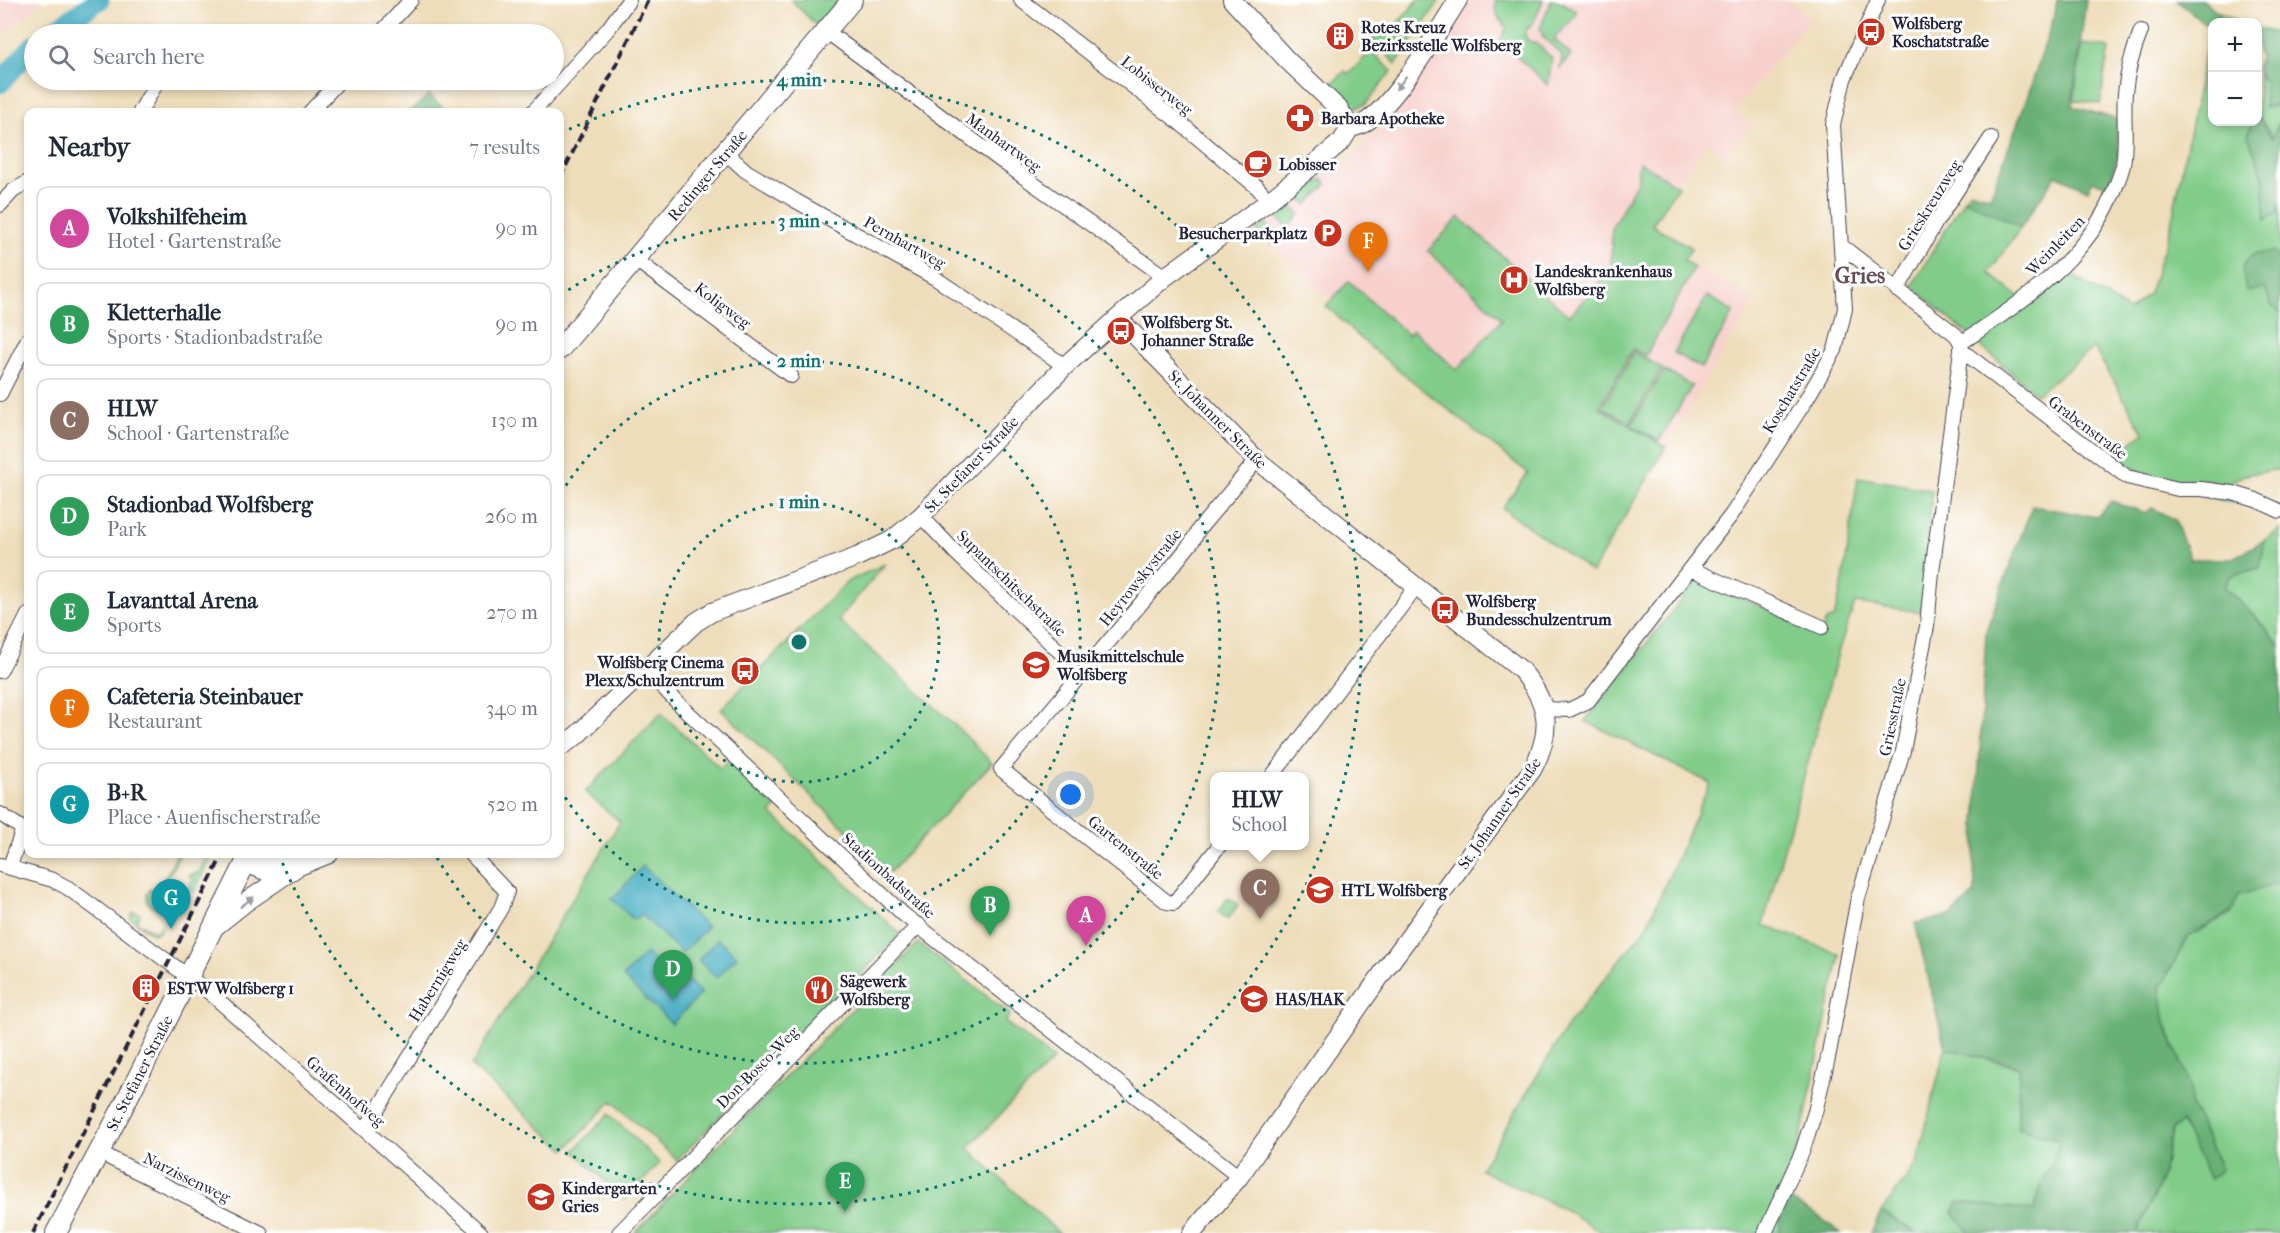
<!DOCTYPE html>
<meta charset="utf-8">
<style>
:root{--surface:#fff;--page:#f6f6f7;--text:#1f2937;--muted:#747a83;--line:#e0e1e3;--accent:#0f766e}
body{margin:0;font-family:"IM FELL French Canon",serif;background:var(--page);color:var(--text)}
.controls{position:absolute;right:18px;top:18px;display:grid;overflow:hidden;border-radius:12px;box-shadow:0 3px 9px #0003}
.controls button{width:54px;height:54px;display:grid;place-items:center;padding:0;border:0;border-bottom:2px solid var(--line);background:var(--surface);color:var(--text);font:30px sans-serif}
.you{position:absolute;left:1071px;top:795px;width:21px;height:21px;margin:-15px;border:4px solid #fff;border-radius:50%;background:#1a73e8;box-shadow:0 0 0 9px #1a73e833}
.badge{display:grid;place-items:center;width:39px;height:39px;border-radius:50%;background:var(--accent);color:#fff;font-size:20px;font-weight:700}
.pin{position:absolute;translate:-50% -50px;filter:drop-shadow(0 2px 3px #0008)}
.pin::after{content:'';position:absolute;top:32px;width:21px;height:18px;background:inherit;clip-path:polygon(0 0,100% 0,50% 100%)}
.popup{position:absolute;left:1210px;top:772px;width:99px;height:78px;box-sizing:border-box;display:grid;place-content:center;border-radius:12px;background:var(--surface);filter:drop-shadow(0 2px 4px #0005);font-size:20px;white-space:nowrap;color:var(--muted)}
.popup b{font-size:22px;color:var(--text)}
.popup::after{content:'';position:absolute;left:50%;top:100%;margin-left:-12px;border:12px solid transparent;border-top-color:var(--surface)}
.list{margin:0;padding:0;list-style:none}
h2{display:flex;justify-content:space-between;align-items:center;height:78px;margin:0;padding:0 24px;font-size:26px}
h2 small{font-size:20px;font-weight:400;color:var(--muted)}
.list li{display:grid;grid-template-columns:39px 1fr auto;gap:18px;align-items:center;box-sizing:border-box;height:84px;margin:0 12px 12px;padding:0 12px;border:2px solid var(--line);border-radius:12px}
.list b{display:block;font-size:22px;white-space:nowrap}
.list p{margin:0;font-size:20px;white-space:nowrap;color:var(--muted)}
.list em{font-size:20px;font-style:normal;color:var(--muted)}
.icon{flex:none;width:33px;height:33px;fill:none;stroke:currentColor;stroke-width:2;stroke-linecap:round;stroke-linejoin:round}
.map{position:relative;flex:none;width:2280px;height:1233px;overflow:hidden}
.search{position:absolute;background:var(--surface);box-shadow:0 3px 9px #0003;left:24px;top:24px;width:540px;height:66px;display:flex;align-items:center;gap:15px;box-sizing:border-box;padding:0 21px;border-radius:33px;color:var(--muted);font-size:22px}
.panel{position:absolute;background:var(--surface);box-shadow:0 3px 9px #0003;left:24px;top:108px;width:540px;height:750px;border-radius:12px}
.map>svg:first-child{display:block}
.built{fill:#f7d0cb}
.green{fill:#81cc89;stroke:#527762;stroke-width:1.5}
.forest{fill:#68b075;stroke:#456958;stroke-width:1.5}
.water{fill:#40aac0;stroke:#31667e;stroke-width:1.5}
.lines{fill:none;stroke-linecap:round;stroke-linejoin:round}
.stream{stroke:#40aac0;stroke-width:4}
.river{stroke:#40aac0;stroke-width:21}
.minor-casing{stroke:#413e4e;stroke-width:16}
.tertiary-casing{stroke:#413e4e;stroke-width:20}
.secondary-casing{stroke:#413e4e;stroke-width:22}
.minor{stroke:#fff;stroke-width:14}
.tertiary{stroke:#fff;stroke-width:18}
.secondary{stroke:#fff;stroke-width:20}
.rail{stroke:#22223b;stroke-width:4;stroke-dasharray:9 4.5;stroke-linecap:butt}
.oneway{fill:#9c9ca7}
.ring{fill:none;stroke:#0f766e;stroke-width:3;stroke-dasharray:3 6}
.labels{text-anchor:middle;stroke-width:6;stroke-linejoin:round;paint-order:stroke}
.poi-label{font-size:16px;font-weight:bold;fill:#22223b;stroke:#fff;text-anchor:start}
.street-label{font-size:16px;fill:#22223b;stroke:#fff}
.district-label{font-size:22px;font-weight:bold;fill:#6a4e57;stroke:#fff}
.centre{fill:#0f766e;stroke:#fff;stroke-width:3}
.ring-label{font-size:18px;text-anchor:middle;font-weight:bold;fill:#0f766e;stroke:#fff;stroke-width:6;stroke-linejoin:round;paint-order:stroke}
</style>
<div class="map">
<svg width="2280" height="1233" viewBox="0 0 2280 1233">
<rect width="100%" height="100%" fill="#fff"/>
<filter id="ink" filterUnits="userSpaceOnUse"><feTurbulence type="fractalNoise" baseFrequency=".0167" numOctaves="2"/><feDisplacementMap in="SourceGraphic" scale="12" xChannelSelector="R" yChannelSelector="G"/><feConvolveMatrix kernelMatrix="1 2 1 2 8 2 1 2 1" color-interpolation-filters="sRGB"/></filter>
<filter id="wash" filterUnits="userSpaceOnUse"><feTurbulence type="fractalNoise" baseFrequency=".008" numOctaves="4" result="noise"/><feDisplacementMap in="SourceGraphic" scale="24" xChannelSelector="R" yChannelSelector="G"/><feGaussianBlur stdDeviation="1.35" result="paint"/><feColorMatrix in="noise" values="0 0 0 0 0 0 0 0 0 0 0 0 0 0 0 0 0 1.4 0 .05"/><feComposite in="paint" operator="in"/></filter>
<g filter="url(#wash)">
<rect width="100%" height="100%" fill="#eeddba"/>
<path class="built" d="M0 0H43L0 39Z
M1472 0H1787L1810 19 1735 110 1751 126 1725 156 1707 142 1652 224 1692 248 1685 260 1754 300 1592 572 1502 508 1528 473 1371 348 1326 306 1331 301 1253 230 1357 152 1411 90Z"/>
<path class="green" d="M791 0H833L837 3 816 25Z
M1418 0H1440L1396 64 1366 32 1373 25 1381 29 1388 23 1395 26Z
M1496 0H1543L1533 24 1526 30 1525 37 1530 42H1535L1552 58 1548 85 1500 41 1507 27C1499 21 1492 9 1496 0Z
M1551 0H1557L1576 10V15L1554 39 1571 55 1560 68 1562 55 1542 36 1543 33 1540 29Z
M2220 13 2241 22H2213Z
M2212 24V122H2252L2248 135 2263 177 2266 220 2278 212 2280 198V469L2245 475 2223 485 2200 478 2172 482 2135 469 2113 455 2144 433 2094 348 2036 394 1912 286 1964 199 2021 227 1989 273 2030 306 2070 274 2129 311 2149 293 2170 230 2210 28Z
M2082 44 2109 48 2100 104 2074 100Z
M1371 51 1392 71 1365 105 1353 108 1328 87 1345 71 1349 74Z
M2258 74 2264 82 2265 107 2280 105V121L2273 138 2260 118 2258 119Z
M1639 162 1678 186 1652 225 1692 248 1684 260 1694 268 1646 356 1633 349 1599 407 1666 447 1592 572 1502 508 1528 473 1371 348 1326 306 1349 281 1408 335 1413 330 1457 370 1502 319 1428 251 1459 217 1569 316 1611 270 1612 227 1637 182Z
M1322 179 1327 184 1307 205 1298 197Z
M1288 204 1300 214 1288 227 1274 215Z
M1264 222 1279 237 1272 244 1255 229Z
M1707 296 1734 312 1701 368 1674 353Z
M1634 352 1662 368 1630 423 1602 407Z
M1664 370 1692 386 1659 441 1631 425Z
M1858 477 1932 490 1921 612 1855 603 1840 646 1763 925 1840 954 1799 1146 1780 1195V1233H1603L1562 1208 1480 1170 1569 1023 1646 928 1710 783 1585 721 1697 580 1821 631 1826 621 1834 618 1843 581Z
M2280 529V646L2253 614 2224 587 2229 576 2260 568 2265 540Z
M885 564 838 620 956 726 992 763 890 872 721 709 848 581Z
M661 713 720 768 729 760 777 806 771 813 900 934 677 1160 612 1101 565 1150 471 1066 620 822 585 792Z
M177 854H180L162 890 166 903 159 908 151 907 147 901V894L151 888 154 895H156Z
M208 854H213L194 892 188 889 193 879 189 876 199 872Z
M2280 883V1233H2137L2163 1175 2171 1131 2181 1122 2210 1178 2221 1169 2191 1104 2190 1085 2165 1023 2160 988 2188 937 2231 913 2239 895Z
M1228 898 1238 905 1228 919 1218 912Z
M133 912 140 914 136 922 156 932 162 925 158 933 152 934 130 918Z
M918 943 1010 1014 1005 1022 1054 1059 968 1148 1059 1233H635L727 1136Z
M1945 1048 2019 1067 2018 1128 2062 1141 2041 1186 2034 1211 2009 1207 1953 1212 1970 1233H1918L1881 1212 1917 1163Z
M609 1114 660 1163 625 1200 574 1151Z"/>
<path class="forest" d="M2057 0H2086L2072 106 2116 119 2119 151 2109 186 2093 181 2088 190 2056 175 2021 227 1964 199 1970 191 1990 197 2027 98 2054 17Z
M2177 0H2202L2220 13 2210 28Z
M2258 28 2280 34V105L2265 108C2265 100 2266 90 2264 83 2260 71 2252 72 2261 57L2258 54Z
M429 95 449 112H409Z
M2260 118 2272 138 2280 121V198L2278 212 2266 220 2263 177 2248 135 2252 122H2258V119Z
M2273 251 2280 259V313L2272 306 2265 289 2246 291 2242 267 2252 255Z
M2111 501 2146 513 2152 508 2175 520 2190 559H2231L2265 540 2260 568 2230 576 2224 587 2253 614 2280 646V883L2239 895 2231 912 2188 937 2160 988 2165 1023 2190 1085 2191 1104 2221 1169 2210 1179 2181 1122 2171 1131 2163 1175 2137 1233H1970L1953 1212 1958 1202 2034 1211 2041 1186 2061 1141 2018 1128 2019 1066 1945 1048 1915 923 1951 916 1975 893 1974 863 1986 631 2032 506 2097 517Z
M1780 1195 1815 1214 1841 1233H1780Z
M1881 1212 1916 1232 1918 1233H1871Z"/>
<path class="water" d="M643 866 707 927 682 953 641 914 634 920 612 899Z
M718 939 737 956 717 978 698 960Z
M646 953 677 982 683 976 701 993 672 1024 623 977Z"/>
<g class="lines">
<path class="stream" d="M2213 497 2244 503"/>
<path class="river" d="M49 34 99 0
M0 83 34 45"/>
</g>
</g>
<g filter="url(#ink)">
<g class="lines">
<g class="minor-casing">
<path id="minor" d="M1021 0 1179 122 1257 187 1269 201
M826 31 1000 160 1165 277
M380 34 411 0
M140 112 158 80
M310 112 340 80
M533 112 608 29 629 0
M726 153 746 171 796 201 935 278 1065 366
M0 205 13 191 28 182
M636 260 791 376
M1897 290 1936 222 1991 138
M1961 343C2020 303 2087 260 2114 191 2117 183 2121 174 2123 165 2127 141 2123 117 2125 93 2127 71 2133 51 2141 31
M1961 350 2127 477 2178 489H2201L2233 493 2256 500 2280 511
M0 394 28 339
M921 516 957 554 1082 673
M1691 569 1822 627
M646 670 677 702 903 914 1239 1177
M0 671 28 615
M1545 709 1569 710 1588 701 1732 514 1806 400 1835 350 1845 309 1833 125 1844 79 1878 0
M1272 776 1416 587
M0 814 23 829 10 866
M1219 846 1174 903 1167 902 1001 769 1176 562 1192 542 1199 529 1257 460
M0 865 53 880 68 888 209 992 481 1233
M365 1130 501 908 507 892 471 854
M98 1152 261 1233
M619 1233 919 925
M1765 1233 1802 1152 1815 1112 1828 1058 1858 898 1903 751 1927 626 1932 572 1961 350V343L1956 335 1843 247"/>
</g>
<g class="tertiary-casing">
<path id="tertiary" d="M1232 0 1287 60 1339 109 1350 128
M1350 128C1354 127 1360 126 1364 123 1394 106 1438 31 1458 0
M1118 318 1257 460 1521 670C1550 704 1553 731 1532 770L1384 971 1239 1177 1192 1233
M560 747 576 736 696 622 712 612 857 557 892 540 921 516 1065 366 1118 318 1165 277 1269 201 1329 152 1342 141 1350 128
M261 854 275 857H313
M246 863 270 873 285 875
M211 930 246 902 297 867 329 854"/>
</g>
<g class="secondary-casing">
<path id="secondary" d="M560 349 852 0
M56 1233 123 1107 250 854"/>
</g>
<use href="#minor" class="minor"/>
<use href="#tertiary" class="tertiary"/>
<use href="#secondary" class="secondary"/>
<path class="rail" d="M560 178 648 0
M33 1233 223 854"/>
</g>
<defs><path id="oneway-solid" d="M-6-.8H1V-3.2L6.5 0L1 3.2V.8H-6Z" transform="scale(1.5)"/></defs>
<g class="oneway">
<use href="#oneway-solid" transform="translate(1401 83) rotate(127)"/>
<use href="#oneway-solid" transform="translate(247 902) rotate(-37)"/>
</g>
</g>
<g class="ring">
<circle cx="799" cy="642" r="140"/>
<path d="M561 493A281 281 0 1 1 561 791"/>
<path d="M561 295A421 421 0 1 1 436 856"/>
<path d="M561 133A562 562 0 1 1 280 857"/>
</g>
<defs>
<g id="bus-disc" transform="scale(1.5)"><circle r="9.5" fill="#c8321e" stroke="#fff"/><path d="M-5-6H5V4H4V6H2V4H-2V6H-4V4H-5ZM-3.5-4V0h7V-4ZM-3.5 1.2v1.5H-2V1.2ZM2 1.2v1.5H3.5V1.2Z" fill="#fff"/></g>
<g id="building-disc" transform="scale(1.5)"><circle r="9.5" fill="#c8321e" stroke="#fff"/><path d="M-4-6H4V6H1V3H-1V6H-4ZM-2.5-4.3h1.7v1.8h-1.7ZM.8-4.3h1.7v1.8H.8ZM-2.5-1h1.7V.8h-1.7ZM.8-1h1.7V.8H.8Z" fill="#fff"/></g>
<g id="pharmacy-disc" transform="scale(1.5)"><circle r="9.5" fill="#c8321e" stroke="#fff"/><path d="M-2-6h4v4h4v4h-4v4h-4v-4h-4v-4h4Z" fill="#fff"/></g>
<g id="cafe-disc" transform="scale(1.5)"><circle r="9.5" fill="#c8321e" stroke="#fff"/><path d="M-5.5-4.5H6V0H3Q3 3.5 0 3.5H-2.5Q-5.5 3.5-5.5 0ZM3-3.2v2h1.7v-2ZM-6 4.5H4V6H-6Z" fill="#fff"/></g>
<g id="parking-disc" transform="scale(1.5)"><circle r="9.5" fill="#c8321e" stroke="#fff"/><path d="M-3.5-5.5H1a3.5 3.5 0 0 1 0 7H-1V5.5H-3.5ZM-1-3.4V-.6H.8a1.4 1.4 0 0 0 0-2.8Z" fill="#fff"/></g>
<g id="hospital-disc" transform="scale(1.5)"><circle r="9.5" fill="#c8321e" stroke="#fff"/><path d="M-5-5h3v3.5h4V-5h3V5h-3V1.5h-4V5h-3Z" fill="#fff"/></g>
<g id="school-disc" transform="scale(1.5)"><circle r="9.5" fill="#c8321e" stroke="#fff"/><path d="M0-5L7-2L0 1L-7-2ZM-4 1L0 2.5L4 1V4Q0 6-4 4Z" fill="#fff"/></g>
<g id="restaurant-disc" transform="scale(1.5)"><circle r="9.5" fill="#c8321e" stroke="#fff"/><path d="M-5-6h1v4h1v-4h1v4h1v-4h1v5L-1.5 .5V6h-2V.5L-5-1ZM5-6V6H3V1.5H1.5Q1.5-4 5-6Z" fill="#fff"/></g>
</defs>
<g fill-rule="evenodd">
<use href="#bus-disc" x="1871" y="32"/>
<use href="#building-disc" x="1340" y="36"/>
<use href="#pharmacy-disc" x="1300" y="118"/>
<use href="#cafe-disc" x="1258" y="164"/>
<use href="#parking-disc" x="1328" y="233"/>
<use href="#hospital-disc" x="1514" y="280"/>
<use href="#bus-disc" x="1121" y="331"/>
<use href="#bus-disc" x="1445" y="610"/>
<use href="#school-disc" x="1036" y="665"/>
<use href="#bus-disc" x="745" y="671"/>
<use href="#school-disc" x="1320" y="890"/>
<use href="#building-disc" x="146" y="988"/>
<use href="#restaurant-disc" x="819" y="990"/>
<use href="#school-disc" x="1254" y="999"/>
<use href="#school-disc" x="541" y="1197"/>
</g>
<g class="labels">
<g class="poi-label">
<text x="1892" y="29">Wolfsberg<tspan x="1892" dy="18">Koschatstraße</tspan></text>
<text x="1361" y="33">Rotes Kreuz<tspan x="1361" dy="18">Bezirksstelle Wolfsberg</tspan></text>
<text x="1321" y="124">Barbara Apotheke</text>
<text x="1279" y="170">Lobisser</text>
<text x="1307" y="239" text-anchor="end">Besucherparkplatz</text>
<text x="1535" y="277">Landeskrankenhaus<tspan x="1535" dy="18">Wolfsberg</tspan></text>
<text x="1142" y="328">Wolfsberg St.<tspan x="1142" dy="18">Johanner Straße</tspan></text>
<text x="1466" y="607">Wolfsberg<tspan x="1466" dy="18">Bundesschulzentrum</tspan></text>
<text x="1057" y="662">Musikmittelschule<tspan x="1057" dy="18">Wolfsberg</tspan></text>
<text x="724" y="668" text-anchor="end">Wolfsberg Cinema<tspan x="724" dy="18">Plexx/Schulzentrum</tspan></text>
<text x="1341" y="896">HTL Wolfsberg</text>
<text x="840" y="987">Sägewerk<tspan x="840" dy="18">Wolfsberg</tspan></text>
<text x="167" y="994">ESTW Wolfsberg 1</text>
<text x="1275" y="1005">HAS/HAK</text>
<text x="562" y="1194">Kindergarten<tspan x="562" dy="18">Gries</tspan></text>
</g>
<g class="street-label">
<text transform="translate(1157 85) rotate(38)" y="6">Lobisserweg</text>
<text transform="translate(1004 142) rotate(36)" y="6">Manhartweg</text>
<text transform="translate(707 175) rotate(-50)" y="6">Redinger Straße</text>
<text transform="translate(1929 205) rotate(-58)" y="6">Grieskreuzweg</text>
<text transform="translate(905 242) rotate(29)" y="6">Pernhartweg</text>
<text transform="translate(2055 245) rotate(-46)" y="6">Weinleiten</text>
<text transform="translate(723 305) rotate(37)" y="6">Koligweg</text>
<text transform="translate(1791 390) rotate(-59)" y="6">Koschatstraße</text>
<text transform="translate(1218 419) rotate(45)" y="6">St. Johanner Straße</text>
<text transform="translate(2088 427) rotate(37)" y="6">Grabenstraße</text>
<text transform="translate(971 464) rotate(-46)" y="6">St. Stefaner Straße</text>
<text transform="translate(1140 577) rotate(-51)" y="6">Heyrowskystraße</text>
<text transform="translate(1012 583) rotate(44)" y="6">Supantschitschstraße</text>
<text transform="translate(1892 717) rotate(-78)" y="6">Griesstraße</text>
<text transform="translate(1499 813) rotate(-55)" y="6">St. Johanner Straße</text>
<text transform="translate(1126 847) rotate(39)" y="6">Gartenstraße</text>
<text transform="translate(889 875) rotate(42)" y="6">Stadionbadstraße</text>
<text transform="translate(437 980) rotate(-58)" y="6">Habernigweg</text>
<text transform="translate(757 1067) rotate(-45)" y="6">Don-Bosco-Weg</text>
<text transform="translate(139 1073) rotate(-63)" y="6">St. Stefaner Straße</text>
<text transform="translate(346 1091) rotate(41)" y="6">Grafenhofweg</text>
<text transform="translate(187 1177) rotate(26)" y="6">Narzissenweg</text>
</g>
<g class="district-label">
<text x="1860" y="283">Gries</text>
</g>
</g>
<circle cx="799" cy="642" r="9" class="centre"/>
<g class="ring-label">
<text x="799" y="86">4 min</text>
<text x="799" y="227">3 min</text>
<text x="799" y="367">2 min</text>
<text x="799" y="508">1 min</text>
</g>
</svg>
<div class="controls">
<button>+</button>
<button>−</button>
</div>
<div class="you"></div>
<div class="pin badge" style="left:1086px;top:946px;background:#d1479c">A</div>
<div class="pin badge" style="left:990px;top:936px;background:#2e9e5b">B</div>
<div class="pin badge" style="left:1260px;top:919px;background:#8d6e63">C</div>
<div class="popup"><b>HLW</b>School</div>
<div class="pin badge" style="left:673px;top:1000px;background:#2e9e5b">D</div>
<div class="pin badge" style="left:845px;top:1212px;background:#2e9e5b">E</div>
<div class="pin badge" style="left:1368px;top:272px;background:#e8710a">F</div>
<div class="pin badge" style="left:171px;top:929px;background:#0f9aa8">G</div>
<div class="search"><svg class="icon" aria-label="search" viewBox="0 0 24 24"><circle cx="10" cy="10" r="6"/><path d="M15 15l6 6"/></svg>Search here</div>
<section class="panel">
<h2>Nearby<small>7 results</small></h2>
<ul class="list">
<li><span class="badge" style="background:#d1479c">A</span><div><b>Volkshilfeheim</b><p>Hotel · Gartenstraße</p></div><em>90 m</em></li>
<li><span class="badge" style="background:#2e9e5b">B</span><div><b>Kletterhalle</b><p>Sports · Stadionbadstraße</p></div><em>90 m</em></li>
<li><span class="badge" style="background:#8d6e63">C</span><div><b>HLW</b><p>School · Gartenstraße</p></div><em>130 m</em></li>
<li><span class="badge" style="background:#2e9e5b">D</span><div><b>Stadionbad Wolfsberg</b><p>Park</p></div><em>260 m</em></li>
<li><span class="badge" style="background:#2e9e5b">E</span><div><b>Lavanttal Arena</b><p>Sports</p></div><em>270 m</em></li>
<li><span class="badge" style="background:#e8710a">F</span><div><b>Cafeteria Steinbauer</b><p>Restaurant</p></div><em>340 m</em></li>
<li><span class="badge" style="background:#0f9aa8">G</span><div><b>B+R</b><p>Place · Auenfischerstraße</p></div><em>520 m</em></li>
</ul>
</section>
</div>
